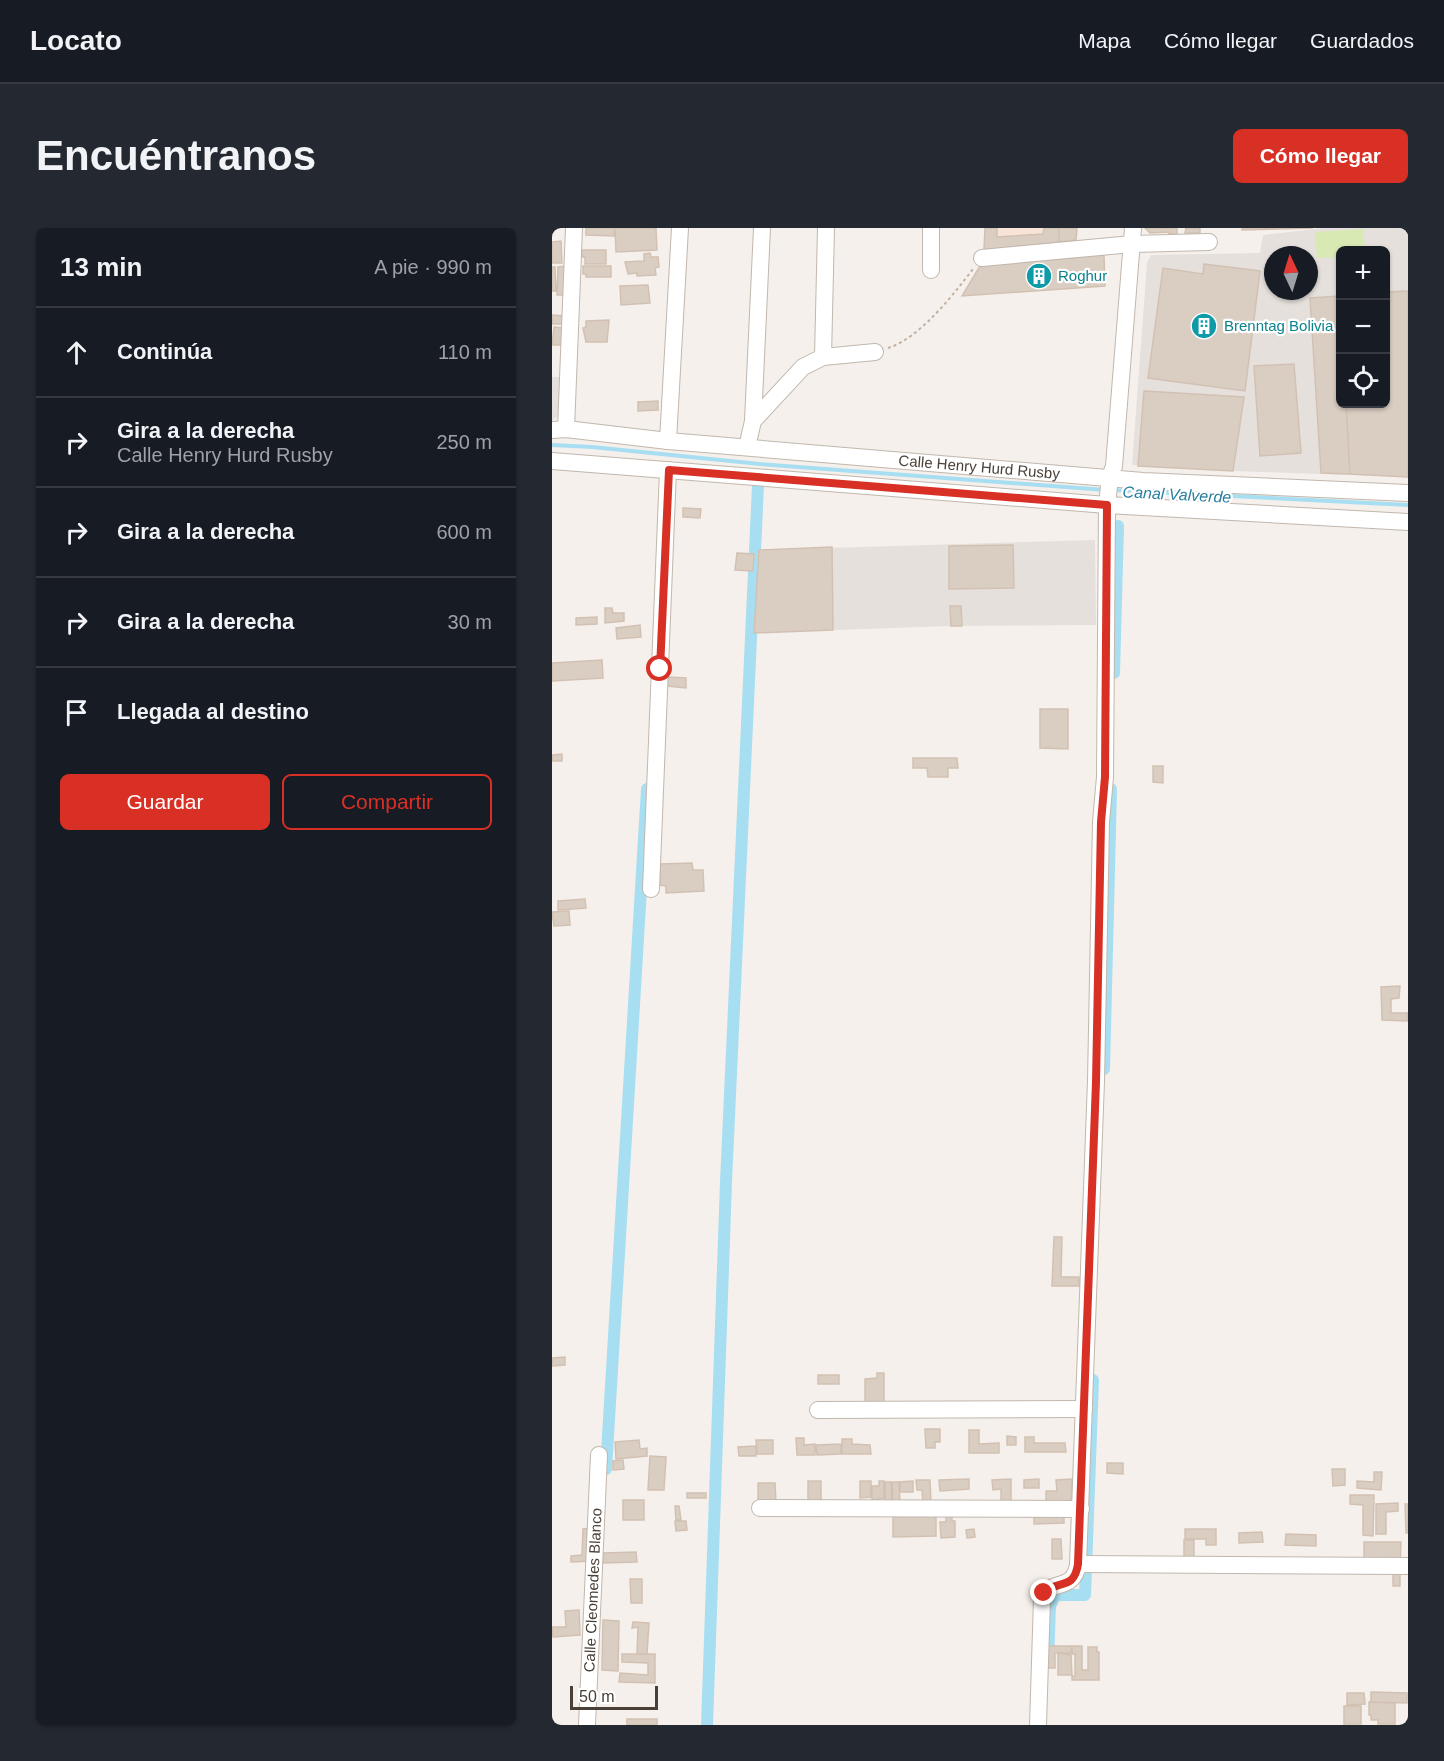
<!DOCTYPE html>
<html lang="es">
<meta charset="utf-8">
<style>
:root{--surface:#171b24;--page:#242831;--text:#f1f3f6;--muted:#9ea1a6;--line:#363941;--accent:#d93025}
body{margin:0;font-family:Arial,sans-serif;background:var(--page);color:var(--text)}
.controls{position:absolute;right:18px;top:18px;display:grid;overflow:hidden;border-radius:9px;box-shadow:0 2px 4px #0004}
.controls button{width:54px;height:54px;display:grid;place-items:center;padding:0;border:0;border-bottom:2px solid var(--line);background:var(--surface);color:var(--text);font:30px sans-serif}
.compass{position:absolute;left:712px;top:18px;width:54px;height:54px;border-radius:50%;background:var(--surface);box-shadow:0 2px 4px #0004;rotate:356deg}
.scale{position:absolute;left:18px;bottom:15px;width:88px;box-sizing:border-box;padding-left:6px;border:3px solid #4a4038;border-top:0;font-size:16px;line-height:21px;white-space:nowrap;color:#4a4038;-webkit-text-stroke:4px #fff;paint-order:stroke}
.stop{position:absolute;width:18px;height:18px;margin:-14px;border:4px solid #d93025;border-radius:50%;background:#fff}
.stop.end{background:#d93025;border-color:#fff;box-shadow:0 2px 6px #0008}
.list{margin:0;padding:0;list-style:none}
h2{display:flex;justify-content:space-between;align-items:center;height:78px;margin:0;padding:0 24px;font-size:26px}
h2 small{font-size:20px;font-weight:400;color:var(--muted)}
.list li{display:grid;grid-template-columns:39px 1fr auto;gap:18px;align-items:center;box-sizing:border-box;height:90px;padding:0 24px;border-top:2px solid var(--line)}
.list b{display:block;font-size:22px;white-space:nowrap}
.list p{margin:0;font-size:20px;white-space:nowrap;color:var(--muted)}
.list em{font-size:20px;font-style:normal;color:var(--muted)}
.actions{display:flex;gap:12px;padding:18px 24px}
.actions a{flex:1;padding:14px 0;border:2px solid var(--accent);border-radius:9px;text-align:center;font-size:21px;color:var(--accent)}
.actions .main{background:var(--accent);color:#fff}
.icon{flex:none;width:33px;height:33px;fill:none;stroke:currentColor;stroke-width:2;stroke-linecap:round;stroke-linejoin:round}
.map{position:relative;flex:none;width:856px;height:1497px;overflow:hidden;border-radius:9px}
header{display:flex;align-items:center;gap:36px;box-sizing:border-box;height:84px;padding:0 30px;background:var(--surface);border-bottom:2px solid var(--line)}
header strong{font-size:28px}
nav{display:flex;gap:33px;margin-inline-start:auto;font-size:21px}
.intro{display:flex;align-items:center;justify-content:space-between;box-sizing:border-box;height:144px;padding:0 36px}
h1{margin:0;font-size:42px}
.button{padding:15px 27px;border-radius:9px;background:var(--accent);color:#fff;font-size:21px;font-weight:700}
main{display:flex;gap:36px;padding:0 36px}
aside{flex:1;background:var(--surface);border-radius:9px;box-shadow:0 2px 4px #0004}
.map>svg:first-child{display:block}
.commercial{fill:#f7e4d6}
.industrial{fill:#e5e0dc;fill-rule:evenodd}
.green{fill:#d9e9b3}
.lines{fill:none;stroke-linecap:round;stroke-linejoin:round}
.stream{stroke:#a7def2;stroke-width:4}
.canal{stroke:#a7def2;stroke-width:12}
.building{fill:#dacec3;stroke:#d2c1b3;stroke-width:1.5}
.minor-casing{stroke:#c1b7ad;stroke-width:18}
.path{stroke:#c3b09e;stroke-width:2;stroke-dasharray:3 3;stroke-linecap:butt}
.minor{stroke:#fff;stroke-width:16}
.route{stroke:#d93025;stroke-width:8}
.labels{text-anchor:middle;stroke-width:4.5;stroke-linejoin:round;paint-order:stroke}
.culture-label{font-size:15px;fill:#0d838f;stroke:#fff;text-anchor:start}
.street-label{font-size:15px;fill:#4a4038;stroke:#fff}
.water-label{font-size:16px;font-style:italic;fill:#2a7f9f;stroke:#fff}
</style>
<header>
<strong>Locato</strong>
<nav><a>Mapa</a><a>Cómo llegar</a><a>Guardados</a></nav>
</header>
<div class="intro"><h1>Encuéntranos</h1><a class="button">Cómo llegar</a></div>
<main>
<aside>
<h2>13 min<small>A pie · 990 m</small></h2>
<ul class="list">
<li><svg class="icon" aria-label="ahead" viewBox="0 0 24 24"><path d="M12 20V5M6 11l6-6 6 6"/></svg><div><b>Continúa</b></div><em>110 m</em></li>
<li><svg class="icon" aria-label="right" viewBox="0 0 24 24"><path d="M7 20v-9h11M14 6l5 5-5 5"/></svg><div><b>Gira a la derecha</b><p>Calle Henry Hurd Rusby</p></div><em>250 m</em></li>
<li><svg class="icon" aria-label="right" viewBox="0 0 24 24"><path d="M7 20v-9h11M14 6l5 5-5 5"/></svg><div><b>Gira a la derecha</b></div><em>600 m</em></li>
<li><svg class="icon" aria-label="right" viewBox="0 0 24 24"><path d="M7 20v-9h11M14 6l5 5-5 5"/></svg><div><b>Gira a la derecha</b></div><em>30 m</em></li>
<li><svg class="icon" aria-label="arrive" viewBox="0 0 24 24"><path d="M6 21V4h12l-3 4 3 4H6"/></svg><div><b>Llegada al destino</b></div></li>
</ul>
<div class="actions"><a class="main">Guardar</a><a>Compartir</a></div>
</aside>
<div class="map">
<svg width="856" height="1497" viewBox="0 0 856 1497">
<rect width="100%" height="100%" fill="#f5f0eb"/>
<path class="commercial" d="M434 0H507V14L432 23Z"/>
<path class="industrial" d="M771 0H856V249L681 243 580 237 595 35 599 27 708 25 711 7ZM788 22H834V176H788ZM721 27H757V63H721Z
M0 149H9L7 188 0 192Z
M543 312 544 397 396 398 202 405 207 322Z"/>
<path class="green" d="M811 1 813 22H788V29L765 30 763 4Z"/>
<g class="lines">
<path class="stream" d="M0 217 40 219 208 236 553 262
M560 262 856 277"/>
<path class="canal" d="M562 445 566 298
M552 841 559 561
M54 1241 95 561
M496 1433 498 1378 503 1367H533L541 1152
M155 1497 174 954 206 257"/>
</g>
<path class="building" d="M34 0H63L62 8 34 7Z
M63 0H104L105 22 64 24Z
M433 0H445V9L491 6 492 0H507V14L432 22Z
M507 0H525L524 12 507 14Z
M593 0H625V6H617V4L598 5Z
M634 0H648V5H633Z
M690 0H761L690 2Z
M9 13 10 35H0V14Z
M30 22H54V36H33V29H30Z
M98 25 99 29H106L107 39 103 40 104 47 85 48V45L76 46 73 34 92 33V26Z
M552 27 553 58 410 68 428 38Z
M652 36 708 43 693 163 596 150 611 40 651 46Z
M15 38V67H5L6 39Z
M31 38H59V49H34V46H31Z
M0 39H3L4 63H0Z
M96 57 98 75 69 77 68 58Z
M856 63V249L798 246 794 176H834V64Z
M787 68 788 176H794L798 246 769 245 758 70Z
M0 87 13 88 12 96H0Z
M57 92 55 114H34L31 100 34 99V93Z
M2 99 11 100V117H0Z
M742 136 749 225 708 228 702 138Z
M592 163 692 169 681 243 586 238Z
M106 173V182L86 183V174Z
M131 280 149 281 148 290 131 289Z
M461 317 462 360 397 361V318Z
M280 319 281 402 202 405 207 322Z
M185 325 202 326 201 343 183 342Z
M398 378H409L410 398H399Z
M53 380H60L61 385H72V393L53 395Z
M45 389V396L24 397V390Z
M88 397 89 409 65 411 64 400Z
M50 432 51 450 0 453V435Z
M116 449 134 450V460L115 458Z
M488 481H516V521L488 520Z
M10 526V533H0V527Z
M361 530H405L406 540H396V549H376L375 540H361Z
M601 538H611V555L601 554Z
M140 635 141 642H151L152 663 114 665V658L108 657V636Z
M33 671 34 680 6 682V673Z
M17 683 18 697 2 698 0 684Z
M848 758 847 770 839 771V785H856V793L830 792 829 759Z
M502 1009H510L509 1049H527V1058H500Z
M13 1129V1137L0 1138V1130Z
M325 1145H332V1177H313V1151L325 1150Z
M266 1147H287V1156H266Z
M373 1201H388V1214H383V1220H374Z
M417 1202H427V1216L447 1215V1225H417Z
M455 1208 464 1209V1217H455Z
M473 1209H482V1215H513L514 1224H473Z
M244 1210H252V1217L263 1216V1227H245Z
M290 1211H300V1216L318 1217 319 1226H290Z
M87 1212 88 1221 95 1220V1228L64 1231 63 1214Z
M204 1212H221V1226H205Z
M289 1216V1226L265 1227 264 1217Z
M204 1218V1228H187L186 1219Z
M98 1228 114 1229 112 1262H96Z
M71 1232 72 1241 61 1242V1233Z
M555 1235H571V1246L555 1245Z
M780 1241H793V1257L781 1258Z
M822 1244H830L829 1262 805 1260V1253L822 1254Z
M417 1251V1261L388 1263 387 1252Z
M459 1251V1274H449V1261L441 1262 440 1252Z
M487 1251V1260H472V1252Z
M520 1251 519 1272 515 1274H494V1263H505L504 1252Z
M364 1252H378L379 1275H371L370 1262H365Z
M256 1253H269V1276H256Z
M308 1253H319V1269L308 1270Z
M327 1253H332V1270L320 1272V1258H327Z
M361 1253V1264H348V1254Z
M333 1254H339L340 1275H333Z
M340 1254H347L348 1276H341Z
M206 1255H223L224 1277H206Z
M135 1265H154V1270H135Z
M798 1267H822L821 1308 811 1307V1277L798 1276Z
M71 1272H92V1292H71Z
M846 1275V1283L834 1284V1306H824V1276Z
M853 1276H856V1305H854Z
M123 1278H127L129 1292H124Z
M341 1285H384V1308L341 1309Z
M482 1287 512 1288V1295L482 1296Z
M394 1288H400V1293H403V1309L389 1310 388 1294H394Z
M123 1293H134L135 1302 124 1303Z
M39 1300V1333L19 1334V1328L30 1327 31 1301Z
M422 1301 423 1309 415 1310 414 1302Z
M633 1301H664V1317H654V1311H633Z
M710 1304 711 1314 687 1315V1305Z
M734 1306 764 1307V1318L733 1317Z
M500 1311H509L510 1331H500Z
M632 1312H642V1333H632Z
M812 1314H849L848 1340H812Z
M84 1324 85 1334 51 1335V1325Z
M841 1345H848V1358H841Z
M78 1351H90V1375H79Z
M27 1382 28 1407 1 1409 0 1399H14L13 1383Z
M51 1392 67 1393 66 1443 50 1442Z
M81 1394 97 1395 95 1426H85L86 1399 80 1400Z
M495 1418H520L519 1425H503V1440H495Z
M520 1418H530V1442H536V1419H545V1424H547V1452H520V1448H523V1426H520Z
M506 1425 519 1427 520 1447H506Z
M70 1426H103V1455L67 1454 68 1445 96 1447V1435L70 1434Z
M819 1464 855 1465V1475L819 1474Z
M795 1465H812L813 1476 795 1477Z
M817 1474 843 1475V1496H826V1492H819V1487H817Z
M792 1478H809V1496H792Z
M75 1491H105V1497H75Z"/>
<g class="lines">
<g class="minor-casing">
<g id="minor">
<path d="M430 30 580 16 657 14"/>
<path d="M379 42V0"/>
<path d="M271 129 274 0"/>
<path d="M201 193 210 0"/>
<path d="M14 201 22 0"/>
<path id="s1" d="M0 202 14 201 116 213 591 253 856 265"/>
<path d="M116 213 128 0"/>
<path d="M195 219 201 193 251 139 271 129 323 124"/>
<path d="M0 233 555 277 856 294"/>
<path d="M99 661 116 242"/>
<path d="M266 1182 532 1181"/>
<path d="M208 1280 529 1281"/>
<path d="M526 1336 856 1338"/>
<path id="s2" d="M35 1497 47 1227"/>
<path d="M486 1497 490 1371C496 1350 522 1365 526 1336L544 853 549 594 553 549 555 277 558 249 562 238 581 0"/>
</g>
</g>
<path class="path" d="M336 120C368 110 401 67 421 41"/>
<use href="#minor" class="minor"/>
</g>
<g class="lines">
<path class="route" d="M108 441 117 242 555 277 553 549 549 594 544 854 526 1336C522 1363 506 1351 492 1365"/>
</g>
<defs>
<g id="building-disc" transform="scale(1.35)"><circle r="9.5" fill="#0f9aa8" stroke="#fff"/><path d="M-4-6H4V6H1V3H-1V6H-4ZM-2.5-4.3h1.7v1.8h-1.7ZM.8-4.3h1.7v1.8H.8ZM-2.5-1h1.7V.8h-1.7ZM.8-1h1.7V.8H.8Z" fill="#fff"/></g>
</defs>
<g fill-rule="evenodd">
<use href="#building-disc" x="487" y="48"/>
<use href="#building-disc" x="652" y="98"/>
</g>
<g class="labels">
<g class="culture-label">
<text x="506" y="53">Roghur</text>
<text x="672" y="103">Brenntag Bolivia</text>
</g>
<g class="street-label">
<text dy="5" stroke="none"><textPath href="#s1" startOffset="429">Calle Henry Hurd Rusby</textPath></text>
<text dy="5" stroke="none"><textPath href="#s2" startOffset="135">Calle Cleomedes Blanco</textPath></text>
</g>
<g class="water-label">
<text transform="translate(625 266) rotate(3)" y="6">Canal Valverde</text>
</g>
</g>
</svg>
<div class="controls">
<button>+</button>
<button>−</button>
<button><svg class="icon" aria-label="locate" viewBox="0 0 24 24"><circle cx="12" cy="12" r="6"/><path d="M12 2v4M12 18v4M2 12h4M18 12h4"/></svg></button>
</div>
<svg class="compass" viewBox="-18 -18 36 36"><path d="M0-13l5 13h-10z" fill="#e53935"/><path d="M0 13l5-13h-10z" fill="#9ea1a6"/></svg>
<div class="scale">50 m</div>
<div class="stop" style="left:108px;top:441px"></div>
<div class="stop end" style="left:492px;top:1365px"></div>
</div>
</main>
